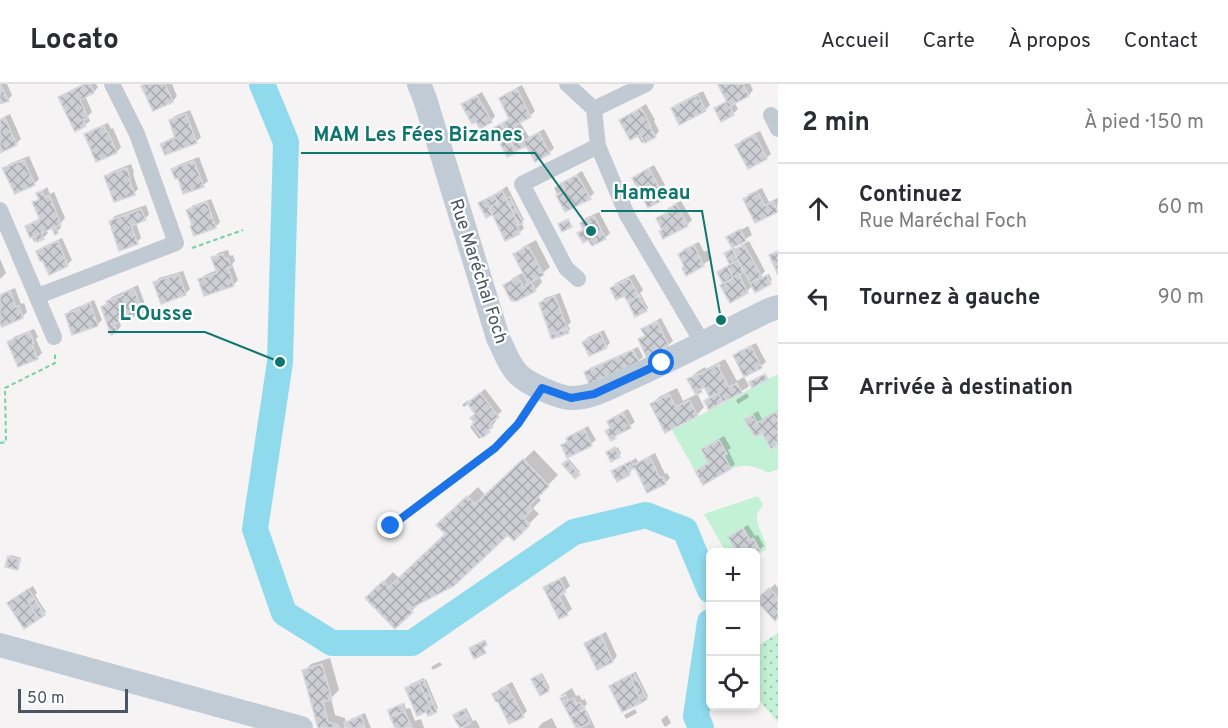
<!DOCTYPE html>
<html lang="fr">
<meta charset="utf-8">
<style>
:root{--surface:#fff;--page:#f2f2f3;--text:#2b2b33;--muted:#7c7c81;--line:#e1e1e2}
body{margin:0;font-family:Overpass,sans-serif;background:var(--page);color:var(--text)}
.controls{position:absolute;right:18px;bottom:18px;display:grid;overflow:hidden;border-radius:9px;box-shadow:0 3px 9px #0003}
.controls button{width:54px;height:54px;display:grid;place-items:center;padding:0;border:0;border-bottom:2px solid var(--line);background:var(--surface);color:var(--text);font:30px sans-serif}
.scale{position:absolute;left:18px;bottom:15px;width:110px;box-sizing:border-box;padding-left:6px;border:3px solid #4a5661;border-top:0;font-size:16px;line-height:21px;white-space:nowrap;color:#4a5661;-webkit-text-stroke:4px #fff;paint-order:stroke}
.stop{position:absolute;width:18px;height:18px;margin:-14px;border:4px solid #1a73e8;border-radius:50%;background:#fff}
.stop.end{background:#1a73e8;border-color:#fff;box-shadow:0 2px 6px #0008}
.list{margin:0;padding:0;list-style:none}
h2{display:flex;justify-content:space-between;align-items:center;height:78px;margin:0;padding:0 24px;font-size:26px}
h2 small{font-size:20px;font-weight:400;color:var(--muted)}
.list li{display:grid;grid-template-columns:39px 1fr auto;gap:18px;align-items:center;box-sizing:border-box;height:90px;padding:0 24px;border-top:2px solid var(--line)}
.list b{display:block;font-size:22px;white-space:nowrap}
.list p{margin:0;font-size:20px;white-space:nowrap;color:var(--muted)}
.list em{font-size:20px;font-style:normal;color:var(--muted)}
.icon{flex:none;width:33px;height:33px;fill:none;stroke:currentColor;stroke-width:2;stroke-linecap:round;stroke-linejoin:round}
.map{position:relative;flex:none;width:778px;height:644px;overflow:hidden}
header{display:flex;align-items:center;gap:36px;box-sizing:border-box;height:84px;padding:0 30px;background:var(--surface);border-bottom:2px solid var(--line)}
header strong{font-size:28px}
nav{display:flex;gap:33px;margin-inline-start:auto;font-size:21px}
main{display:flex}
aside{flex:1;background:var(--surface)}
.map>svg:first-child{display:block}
.grass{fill:url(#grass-dots)}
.garden{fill:#c3f1d5}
.shadow{fill:#0003}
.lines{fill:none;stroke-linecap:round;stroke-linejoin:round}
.river{stroke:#90daee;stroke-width:26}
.building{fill:url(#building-cross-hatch);stroke:#d7d9de;stroke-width:1.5}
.path{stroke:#7ad0a6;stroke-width:2;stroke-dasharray:4.5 3;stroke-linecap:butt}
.lane{stroke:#c1cad2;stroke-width:8}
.street{stroke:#c1cad2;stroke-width:16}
.secondary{stroke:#c1cbd6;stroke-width:24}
.route{stroke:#1a73e8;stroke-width:8}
.labels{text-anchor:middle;stroke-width:4.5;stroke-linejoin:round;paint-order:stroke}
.street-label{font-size:18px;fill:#4a5661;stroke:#fff}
.leader{fill:none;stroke:#0f766e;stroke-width:2}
.callout-dot{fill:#0f766e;stroke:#fff;stroke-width:2}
.callout-label{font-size:20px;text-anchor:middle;font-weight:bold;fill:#0f766e;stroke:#fff;stroke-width:4.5;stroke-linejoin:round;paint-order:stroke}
</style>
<header>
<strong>Locato</strong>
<nav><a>Accueil</a><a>Carte</a><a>À propos</a><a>Contact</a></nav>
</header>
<main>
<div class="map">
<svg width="778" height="644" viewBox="0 0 778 644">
<defs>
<pattern id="grass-dots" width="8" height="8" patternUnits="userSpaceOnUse" patternTransform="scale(1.5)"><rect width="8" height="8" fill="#c3f1d5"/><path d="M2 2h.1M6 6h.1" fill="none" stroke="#a0c6b0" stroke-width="1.8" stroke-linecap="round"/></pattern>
<pattern id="building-cross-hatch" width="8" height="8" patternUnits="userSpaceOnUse" patternTransform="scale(1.5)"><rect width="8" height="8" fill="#cdcfd5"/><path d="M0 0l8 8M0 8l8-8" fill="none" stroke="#a8abb0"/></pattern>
</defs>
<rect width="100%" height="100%" fill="#f5f3f3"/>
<path class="grass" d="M778 549V638L756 613V563Z"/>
<path class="garden" d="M778 290V328L757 339 753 331 744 335 754 353 762 349 770 365 777 362 776 359 778 357V385L768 389C756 382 744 379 731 385L724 371 727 369 719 356 701 365 708 379 695 387 672 346Z
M758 412 763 421C762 422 758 429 757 430 755 443 767 454 766 466L761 468 752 454 750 456 743 444 728 453 736 467 734 468H726L704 430Z"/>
<path class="shadow" d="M0 0H7L12 11 8 16 0 19Z
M83 0H96L98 3 94 8 85 12 92 28 88 32 90 37 85 41 60 14 65 9Z
M146 0H172L177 12 173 17 154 25 143 3Z
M721 0H750L753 6 749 11 734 18 738 25 733 30 716 24 721 20 728 16Z
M522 1 535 27 531 31 519 37 529 53 544 45 554 64 549 69 536 76 527 60 507 71 497 52 493 54 489 47 510 34 500 14 505 10Z
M703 7 710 21 705 26 672 24 677 20Z
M482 8 495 32 491 37 463 20 468 16Z
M646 20 655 36 654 37 659 47 655 52 642 59 638 53 643 48 621 37 626 32Z
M190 26 201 53 196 58 162 60 167 56 176 52 170 36 175 32Z
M10 30 21 55 16 60 0 67V35Z
M108 39 111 45 113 44 121 63 117 68 97 76 86 51 91 46Z
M760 47 771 70 766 74 737 61 742 56Z
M29 72 39 95 34 100 4 85 9 80Z
M199 73 208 97 203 101 179 92 173 85 178 81Z
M131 80 134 88 133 90 138 105 134 109 106 92 111 88Z
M654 81 665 101 663 103 666 110 662 114 634 94 638 90Z
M582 87 594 109 590 113 566 126 554 104Z
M507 102 524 136 521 138 524 144 520 148 506 155 493 129 491 130 482 117 495 110V111Z
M47 103 50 110 54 108 65 134 60 140 61 143 57 148 52 142 46 145 48 149 43 154 34 158 27 143 32 138 41 134 34 119 40 113 38 110Z
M762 104 769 118 778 114 777 126 744 115 749 110Z
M211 115 220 138 215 143 188 127 192 122Z
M681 117 692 136 687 141 663 145 658 135 663 130 670 126 674 120Z
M146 121 149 130 145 135 136 139 141 154 137 158 110 137 115 132Z
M599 128 610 149 605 154 592 160 589 154 579 149 584 144 582 139 586 134Z
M748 142 752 151 733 162 736 166 740 162 749 157 765 187 758 195 769 190 772 196 770 198 753 201 747 207 732 180 728 168 734 164 728 153Z
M62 154 72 176 67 181 38 167 42 163Z
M536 156 550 183 539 192 542 198 535 206 517 216 505 201 513 194 524 188 515 171 523 163Z
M699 158 704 168 707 166 712 175 687 190 686 182 679 170 684 165Z
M228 166 230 172 233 171 235 177 232 180 238 196 233 201 200 195 205 191 217 186 213 174 218 169Z
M0 175 6 189 0 195Z
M183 187 190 205 185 210 155 199 159 194Z
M634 190 643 206 640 209 648 224 646 226 630 219 641 213 639 210 629 215 625 210 612 204 616 199Z
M138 201 146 223 142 228 119 236 121 242 117 247 102 223 112 213Z
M15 204 21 220 24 219 27 228 22 233 0 236V210Z
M560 209 571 238 568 241 570 246 568 248 540 219 545 214Z
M94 216 102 236 97 241 66 231 71 226Z
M661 234 673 257 668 261 640 256 646 250 643 245 648 241Z
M34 245 38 253 36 255 42 269 38 273 19 281 9 258 14 253Z
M604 246 610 259 606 263 583 258 588 253Z
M756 259 766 278 761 282 735 272 739 267Z
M638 263 643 273 638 277 585 289 590 284Z
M725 275 737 297 744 293 749 302 747 304 710 324 712 313 706 302 697 309 704 323 697 331 652 320 659 313 677 304 683 317 697 310 689 295 697 288 705 283 706 285Z
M485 305 502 327 494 334 496 337 493 341V342L479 355 470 343 475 338 476 329 473 315Z
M747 309 749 313 738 320 736 316Z
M468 316V320L464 323 462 321Z
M628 325 635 338 611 355V343L609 337 613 333Z
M778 326V359L776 361 763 347 746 335 751 331 758 327 762 335Z
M588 342 596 356 591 360 562 362 573 350Z
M724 352 731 364 728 366 735 380 730 384 697 387 709 378 703 366 708 361Z
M618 363 621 370 612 376 610 367Z
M534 366 558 391 537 412 541 416 533 424 539 430 514 455 508 449 421 518 395 543 368 514 393 488 400 495 446 450 438 441 478 403 486 412Z
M655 369 665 390 667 389 670 394 665 399 648 407 636 382 630 385 631 388 629 390 613 388 636 374 638 378Z
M569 375 580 388 575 393 564 380Z
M748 441 755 452 758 451 764 462 756 469 733 468 737 466 730 453 735 448Z
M11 471 21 474 19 483 17 484 9 473Z
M565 492 570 502 563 508 572 525 567 529 545 504 550 499Z
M775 500 778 504V532L758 516Z
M33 502 37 509 35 511 46 528 44 530 13 515Z
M606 548 617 572 613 577 586 560 591 555Z
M330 574 339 606 331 614 335 631 345 634 346 640 351 635 365 629 371 644H347V641L344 644H324L304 587 311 580Z
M440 578 442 581 433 586 431 583Z
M635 588H636L648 612 647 614 611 602 615 598Z
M542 589 550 604 540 610 535 593Z
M424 594V596L426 595 438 624 436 626 406 604 411 600Z
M512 598 527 627 523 631 494 610 499 605Z
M572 604 576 612 579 611 582 616 585 615 587 620 580 627 586 625 595 644H577L562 615 567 610 561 612V611Z
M404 619 406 625 410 624 415 637 421 635 424 644H396L390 626Z
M466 624 473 637 476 636 480 644H463L466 640 457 629Z
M635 625 637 629 626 635 624 631Z
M667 631 671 639 665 643 661 636Z
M552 634 557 644H538L542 639Z"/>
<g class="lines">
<path class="river" d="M262 0 286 58 280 278 255 445 284 529 332 559H412L574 448 646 431 685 446 710 506
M701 644 696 632 710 538"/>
</g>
<path class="building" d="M0 0 9 17 0 20Z
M85 0H90L94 9 80 16 88 34 83 36 86 42 75 48 58 13Z
M146 0H165L173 18 153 27 141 2Z
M720 0H743L749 12 730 22 734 31 721 38 714 24 727 18 718 1Z
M517 5 531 33 514 42 518 49 509 54 501 40 509 35 499 14Z
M698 11 706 27 679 41 671 24Z
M477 12 492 38 480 45 476 38 472 40 461 20Z
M641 24 651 42 650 43 656 53 645 59 640 51 630 56 619 36Z
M186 30 197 59 165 71 160 60 175 54 169 36Z
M5 34 17 61 0 69V36Z
M501 40 506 49 498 53 493 44Z
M104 42 106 48H108L117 69 96 78 84 50Z
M520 48 524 57 539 49 550 70 535 78 526 62 516 67 509 54Z
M506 49 516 69 507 73 497 54Z
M755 51 767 75 748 85 735 61Z
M24 76 35 101 15 110 2 84Z
M194 77 204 103 183 110 178 94 175 95 171 85Z
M127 84 130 94 129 95 135 111 114 118 104 92Z
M649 84 661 107 659 108 663 116 648 124 632 94Z
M577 91 591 115 565 128 556 111 565 106 561 99Z
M502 106 519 141 517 142 520 150 505 157 489 123 498 119 494 111Z
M42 107 45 113 49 111 61 140 55 143 58 149 55 151 52 144 41 149 44 155 37 158 34 152 30 154 25 142 40 136 32 118 39 116 36 109Z
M757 107 765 122 773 117 778 128 755 139 743 115Z
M494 111 498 119 489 123 492 131 486 134 478 119Z
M510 113 523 139 519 141 506 115Z
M207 118 216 144 194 152 190 142 192 141 186 126Z
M676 120 688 142 663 155 659 147 662 146 656 134 669 128 668 125Z
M141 125 146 136 131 142 138 160 119 167 109 137Z
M594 132 606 155 592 162 588 156 583 159 577 149 583 146 580 139Z
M568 135 572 143 562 148 558 140Z
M740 145 746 157 732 164 726 153Z
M58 157 68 182 49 191 42 176 40 177 36 167Z
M694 161 704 182 686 192 682 184 684 182 678 170Z
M744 161 762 193 750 199 733 166Z
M528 162 544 191 531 198 536 207 517 217H511L503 201 518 193 524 204 527 202 526 200 528 199 513 170Z
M732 165 738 176 730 181 724 169Z
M778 167V191L769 171Z
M223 170 225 175 228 174 231 183 228 184 234 202 204 212 198 195 217 189 211 173Z
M738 176 744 188 739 191 748 209 730 219 720 201 733 194 727 182Z
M727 182 733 194 723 200 717 188Z
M179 190 186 211 161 220 153 198Z
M767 191 771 200 755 209 750 199Z
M629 194 639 212 628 218 624 212 616 216 610 204Z
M134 205 143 229 114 240 117 248 111 251 101 223 107 220 106 217 123 211 122 209Z
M10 207 16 223 19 222 23 234 2 243 0 240V211Z
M555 212 567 244 550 251 539 219Z
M639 212 647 227 635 233 628 218Z
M90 219 98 242 72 251 65 230 80 225 79 223Z
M657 237 669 262 647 274 638 255 645 252 641 245Z
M567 244 569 249 552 255 550 251Z
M30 248 34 259 32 260 38 275 18 283 7 258Z
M600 249 607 264 589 272 582 258Z
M751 262 762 284 744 293 733 271Z
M633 266 639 278 589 300 584 288Z
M719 280 720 282 718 283 729 303 737 299 742 309 723 318 718 309 710 314 704 303 700 305 702 308 696 311 687 295 698 290V291Z
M765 290 768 295 752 304 749 298Z
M480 309 499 333 490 339 493 343 488 346 490 348 482 354 472 340 474 338 470 334 475 330 467 319Z
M718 309 723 318 709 326 704 317Z
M669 310 676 323 689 316 698 332 665 349 650 320Z
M778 327V357L776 359 777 362 771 365 762 349 755 353 744 335 753 331 757 339Z
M623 329 631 344 615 352 616 354 611 357 605 347 610 344 607 337Z
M584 345 592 362 567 374 561 361 568 358 566 354Z
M719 356 727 370 724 371 731 385 703 401 695 387 708 379 701 365Z
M615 363 620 373 611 378 606 368Z
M650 373 660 394 663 393 666 400 647 409 635 384 628 387 625 380 631 377 633 381Z
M523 375 549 402 529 422 532 426 524 434 530 441 514 457 508 451 454 502 409 525 413 528 395 545 365 514 383 497 389 503 445 450 436 441 467 412 475 420Z
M567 376 580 391 575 395 562 380Z
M625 380 630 391 617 398 611 387Z
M743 444 750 456 753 454 761 468 756 471V468H734L736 467 728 453Z
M8 472 20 476 18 486 5 483Z
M560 495 566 508 559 512 568 531 559 535 543 503Z
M769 504 778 514V534L775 537 756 516Z
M28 505 34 514 28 518 39 535 24 545 7 519Z
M34 514 45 531 39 535 28 518Z
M601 551 613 578 597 586 584 559Z
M485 556 487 561 483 564 486 569 474 575 469 564Z
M322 580 332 615 323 618 328 638 338 641 339 644H318L302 586Z
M634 589 647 615 641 619 630 591Z
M540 590 549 607 540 612 531 595Z
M630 591 641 619 622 628 609 602Z
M424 596 437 628 433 630 419 598Z
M419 598 433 630 428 632 426 628 417 632 405 604Z
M507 602 524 633 509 640 498 618H496L492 610Z
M566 612 568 617 574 614 577 620 580 618 585 625 570 633 560 614Z
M402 620 405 628 392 631 393 632 390 633 388 626Z
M464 625 471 639 469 640 464 631 455 636 453 631Z
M585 625 590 639 579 644H576L570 633Z
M405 628 412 644H395L390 633 393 632 392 631Z
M464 631 469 640 460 644 455 636Z
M361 632 365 644H346L344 639Z"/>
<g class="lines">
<path class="path" d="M192 164 243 146
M0 359 6 358 5 304 55 279V268"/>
<path class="lane" d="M391 442 495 364 518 340 540 306"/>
<path class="street" d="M567 0 594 25 598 62 627 131 702 258
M594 25 646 0
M771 31 778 45
M0 126 54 253
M578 195 566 184 522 100 598 62
M38 212 176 159 137 50 112 0"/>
<path class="secondary" d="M419 0 425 15 498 254C504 266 509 281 518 290 528 300 559 314 572 314 594 314 614 301 633 293 679 272 724 248 769 226L778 223
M0 561 301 644"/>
</g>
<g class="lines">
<path class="route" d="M391 442 495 364 518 340 542 304 571 314 594 310 662 279"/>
</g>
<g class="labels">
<g class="street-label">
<text transform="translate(479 187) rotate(72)" y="6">Rue Maréchal Foch</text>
</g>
</g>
<path class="leader" d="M591 147L535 69H301M721 236L702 127H601M280 278L205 248H108"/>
<g class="callout-dot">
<circle cx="591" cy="147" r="6"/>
<circle cx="721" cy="236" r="6"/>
<circle cx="280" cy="278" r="6"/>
</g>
<g class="callout-label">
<text x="418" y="57">MAM Les Fées Bizanes</text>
<text x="652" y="115">Hameau</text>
<text x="156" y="236">L'Ousse</text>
</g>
</svg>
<div class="controls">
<button>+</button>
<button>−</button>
<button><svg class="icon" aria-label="locate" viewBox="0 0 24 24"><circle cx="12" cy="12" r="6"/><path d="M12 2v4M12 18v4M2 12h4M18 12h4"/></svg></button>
</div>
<div class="scale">50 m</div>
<div class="stop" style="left:662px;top:279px"></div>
<div class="stop end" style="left:391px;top:442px"></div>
</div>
<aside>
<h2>2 min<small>À pied · 150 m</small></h2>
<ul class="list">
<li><svg class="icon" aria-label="ahead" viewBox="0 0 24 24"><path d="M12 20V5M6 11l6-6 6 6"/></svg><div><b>Continuez</b><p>Rue Maréchal Foch</p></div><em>60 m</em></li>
<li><svg class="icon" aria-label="left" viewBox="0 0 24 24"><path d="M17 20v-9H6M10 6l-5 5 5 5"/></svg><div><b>Tournez à gauche</b></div><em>90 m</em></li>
<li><svg class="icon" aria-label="arrive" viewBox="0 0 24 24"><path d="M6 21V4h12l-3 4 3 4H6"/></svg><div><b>Arrivée à destination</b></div></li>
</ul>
</aside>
</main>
